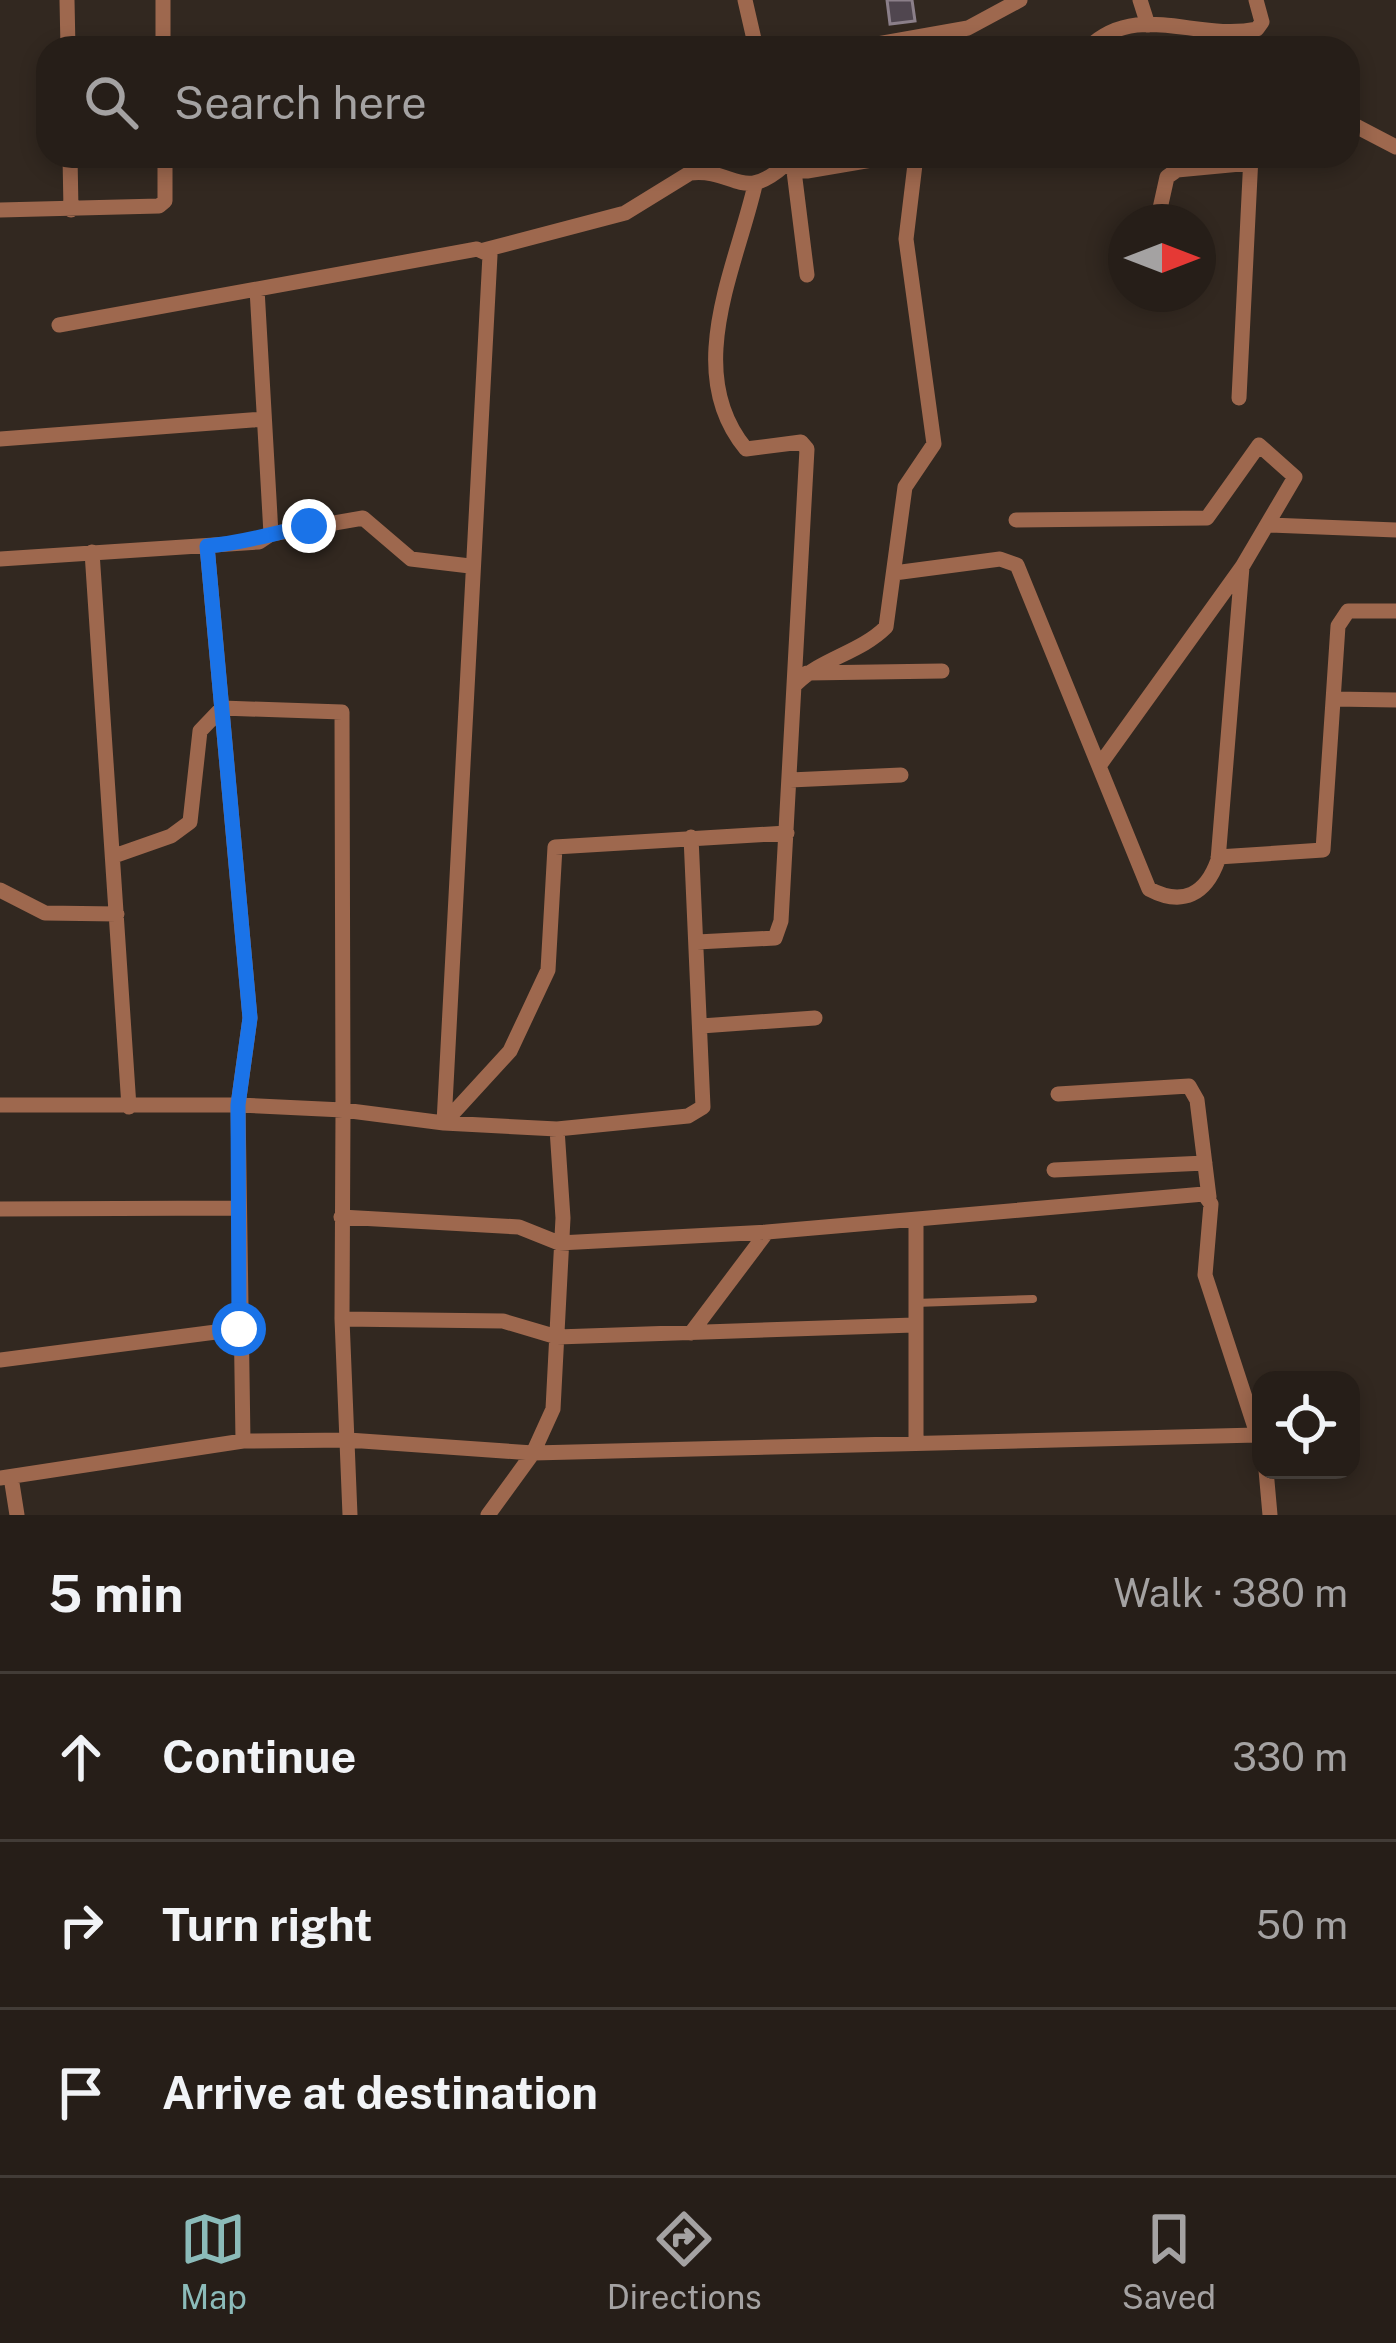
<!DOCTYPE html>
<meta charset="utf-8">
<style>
:root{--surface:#261e18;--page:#2e2721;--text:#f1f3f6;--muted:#a4a2a2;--line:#423c37;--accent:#8bbbb9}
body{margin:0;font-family:"Public Sans",sans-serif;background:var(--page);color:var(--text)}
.controls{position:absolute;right:36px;bottom:36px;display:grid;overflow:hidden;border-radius:24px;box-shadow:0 6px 18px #0003}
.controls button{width:108px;height:108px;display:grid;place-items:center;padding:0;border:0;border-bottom:3px solid var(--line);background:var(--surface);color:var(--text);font:60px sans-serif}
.compass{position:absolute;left:1108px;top:204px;width:108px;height:108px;border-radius:50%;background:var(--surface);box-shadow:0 6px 18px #0003;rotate:90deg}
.stop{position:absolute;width:36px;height:36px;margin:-27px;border:9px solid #1a73e8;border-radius:50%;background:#fff}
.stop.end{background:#1a73e8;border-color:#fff;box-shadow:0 3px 12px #0008}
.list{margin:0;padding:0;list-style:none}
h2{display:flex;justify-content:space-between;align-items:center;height:156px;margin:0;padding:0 48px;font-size:51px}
h2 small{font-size:39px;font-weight:400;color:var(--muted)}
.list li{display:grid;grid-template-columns:78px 1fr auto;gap:36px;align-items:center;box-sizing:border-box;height:168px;padding:0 48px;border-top:3px solid var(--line)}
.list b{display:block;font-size:45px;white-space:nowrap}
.list em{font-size:39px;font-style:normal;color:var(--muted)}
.icon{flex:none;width:66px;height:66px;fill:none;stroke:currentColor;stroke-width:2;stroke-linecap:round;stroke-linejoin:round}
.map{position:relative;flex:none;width:1396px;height:1515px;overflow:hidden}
.search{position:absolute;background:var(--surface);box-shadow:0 6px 18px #0003;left:36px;right:36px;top:36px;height:132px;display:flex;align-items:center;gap:30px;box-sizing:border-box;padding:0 42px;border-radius:36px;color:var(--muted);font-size:45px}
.sheet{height:660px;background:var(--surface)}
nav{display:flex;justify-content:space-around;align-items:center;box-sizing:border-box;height:168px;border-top:3px solid var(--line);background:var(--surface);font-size:33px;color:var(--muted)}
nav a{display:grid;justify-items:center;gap:6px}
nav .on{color:var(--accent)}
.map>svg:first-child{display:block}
.building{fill:#50464f;stroke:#8b7f89;stroke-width:3}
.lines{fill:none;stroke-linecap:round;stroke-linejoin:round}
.service{stroke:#9e684e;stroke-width:8}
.minor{stroke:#9e684e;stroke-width:15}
.route{stroke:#1a73e8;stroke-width:15}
</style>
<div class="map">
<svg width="1396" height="1515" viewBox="0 0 1396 1515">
<rect width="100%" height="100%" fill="#322820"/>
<path class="building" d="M887 0H912L915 21 890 24Z"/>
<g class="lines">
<path class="service" d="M915 1303 1033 1299"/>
<path class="minor" d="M67 0 68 48
M163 0V48
M745 0 756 48
M1140 0 1148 25
M1256 46 1258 48
M855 48 968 28 1020 0
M1088 48C1138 0 1197 42 1257 29L1262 22 1256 0
M1348 122 1396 147
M70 156 71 210
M779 156 794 171H807L895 156
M794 171 807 275
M0 210 159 206 165 201V156
M1157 222 1167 177 1177 170 1251 163
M484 250 625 213 690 173C735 168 741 204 785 165
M59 325 477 249 490 255 444 1123
M1239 398 1251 156
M0 439 264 419
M1016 520 1207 518 1259 445 1295 477 1242 567 1099 766
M1269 525 1396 530
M271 534 363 518 411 559 470 566
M92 552 129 1107
M0 559 259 542 271 534 257 289
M894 573 1000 559 1017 565 1149 889C1183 907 1206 894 1218 860L1242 567
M807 673 942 671
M796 684C822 658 860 653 886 627L905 487 934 444 906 239 916 156
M1334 699 1396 700
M790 780 901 775
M114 856 171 836 190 822 200 731 222 708 342 712 343 1110 238 1105 250 1018 207 546
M1218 857 1323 850 1338 626 1348 611H1396
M0 890 45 913 117 914
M697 942 775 938 781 921 807 449 801 442 746 449C682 372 736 268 755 185
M701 1026 815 1018
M1058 1094 1189 1086 1197 1100 1209 1197
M0 1105H238L243 1441
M444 1123 510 1051 548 970 555 847 787 833
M557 1129 688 1116 703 1107 691 837
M1054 1170 1205 1163
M0 1209 237 1208
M341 1217 519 1227 559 1243 767 1232 1204 1194 1211 1204 1205 1275 1261 1446
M342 1319 503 1321 557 1337 914 1325
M691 1333 767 1232
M0 1360 239 1329
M916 1443V1220
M1266 1470 1270 1515
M11 1477 17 1515
M0 1478 243 1441 348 1440 533 1453 1257 1435
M350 1515 342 1319 343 1110 444 1123 557 1129 563 1218 553 1409 533 1453 488 1515"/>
</g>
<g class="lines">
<path class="route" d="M239 1329 238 1105 250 1018 207 546C245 543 273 533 309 526"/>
</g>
</svg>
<div class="controls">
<button><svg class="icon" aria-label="locate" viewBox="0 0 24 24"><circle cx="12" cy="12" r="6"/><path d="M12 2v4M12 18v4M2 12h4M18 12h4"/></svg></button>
</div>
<svg class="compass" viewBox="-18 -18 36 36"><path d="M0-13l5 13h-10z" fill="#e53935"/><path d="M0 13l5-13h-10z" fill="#a4a2a2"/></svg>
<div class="stop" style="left:239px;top:1329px"></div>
<div class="stop end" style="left:309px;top:526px"></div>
<div class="search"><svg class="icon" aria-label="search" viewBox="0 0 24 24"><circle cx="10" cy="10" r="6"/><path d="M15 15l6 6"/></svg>Search here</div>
</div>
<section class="sheet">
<h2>5 min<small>Walk · 380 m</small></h2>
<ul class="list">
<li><svg class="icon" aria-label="ahead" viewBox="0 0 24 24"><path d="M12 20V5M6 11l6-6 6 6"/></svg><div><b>Continue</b></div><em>330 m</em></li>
<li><svg class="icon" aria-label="right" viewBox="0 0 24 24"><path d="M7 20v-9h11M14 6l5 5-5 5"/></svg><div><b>Turn right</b></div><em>50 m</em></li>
<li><svg class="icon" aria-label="arrive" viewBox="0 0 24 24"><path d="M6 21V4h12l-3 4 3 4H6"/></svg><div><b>Arrive at destination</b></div></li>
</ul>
</section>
<nav>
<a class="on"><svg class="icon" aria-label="map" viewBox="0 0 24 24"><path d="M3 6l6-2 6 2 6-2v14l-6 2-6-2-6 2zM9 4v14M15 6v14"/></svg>Map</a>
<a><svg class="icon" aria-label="directions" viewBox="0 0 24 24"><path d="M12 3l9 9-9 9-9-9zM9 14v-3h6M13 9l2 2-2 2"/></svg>Directions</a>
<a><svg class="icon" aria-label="saved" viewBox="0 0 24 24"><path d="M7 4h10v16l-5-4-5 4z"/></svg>Saved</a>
</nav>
